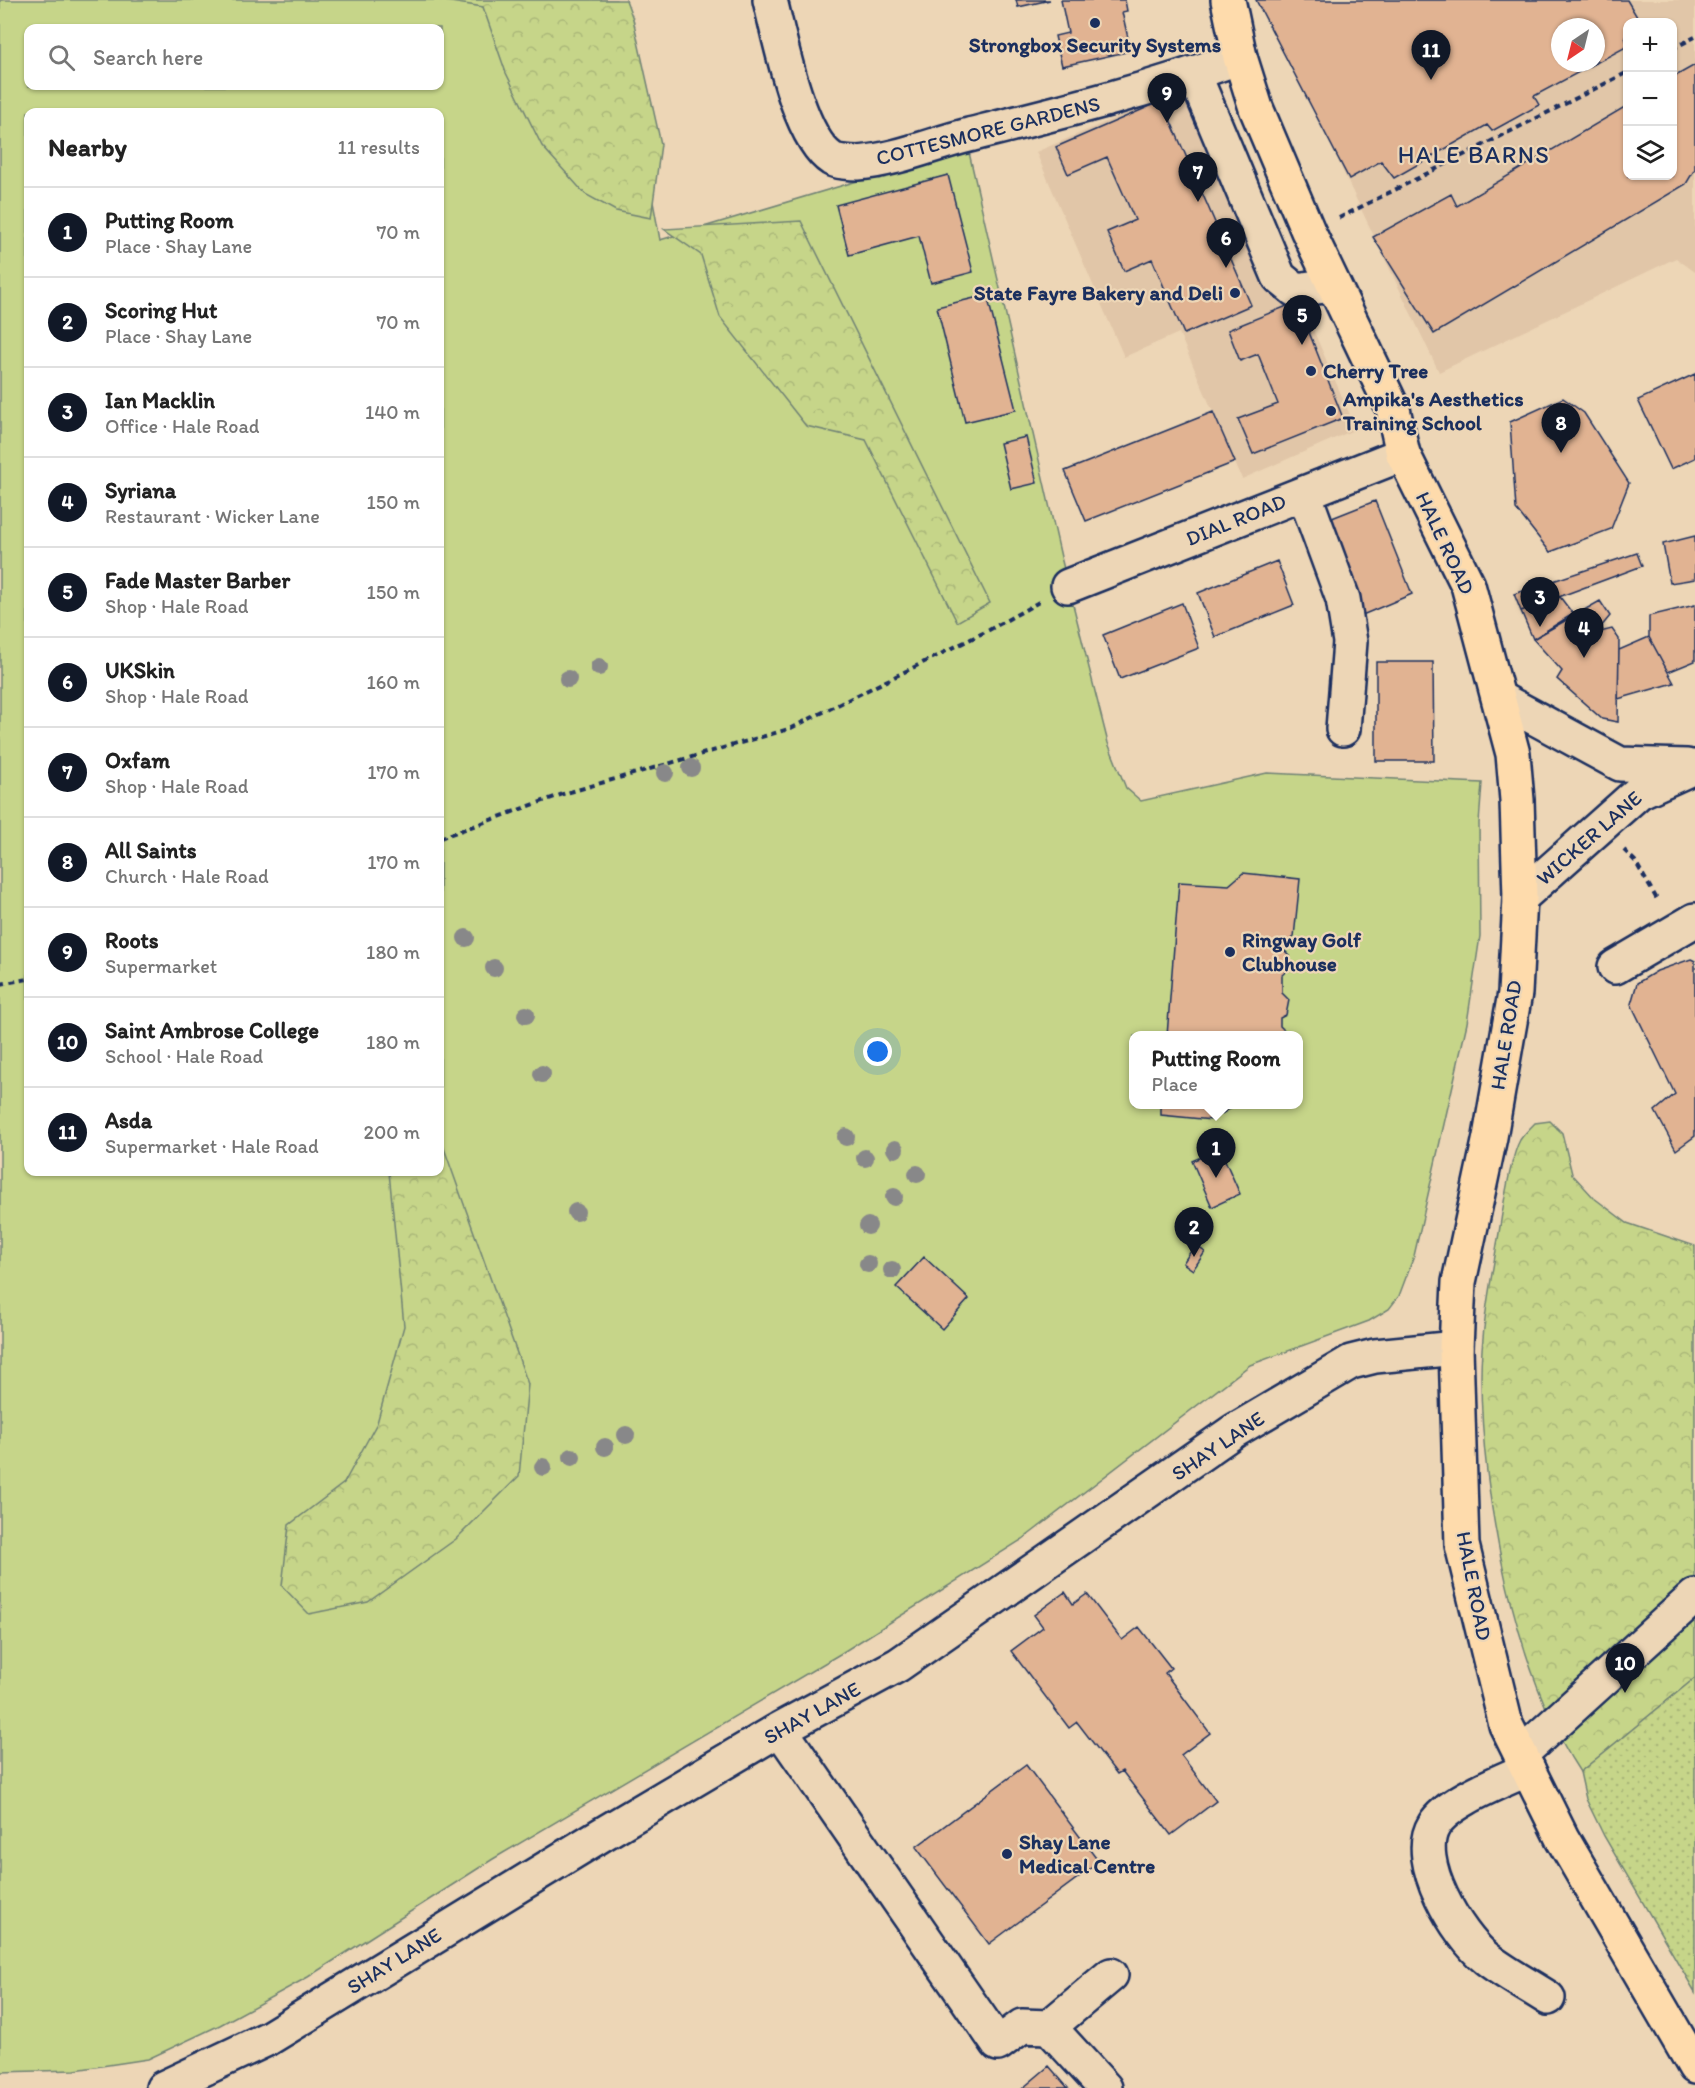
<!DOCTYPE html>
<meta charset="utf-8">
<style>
:root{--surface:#fff;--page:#f2f2f2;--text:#222;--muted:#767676;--line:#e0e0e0;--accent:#111827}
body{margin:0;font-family:Itim,sans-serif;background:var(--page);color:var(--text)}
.controls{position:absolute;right:18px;top:18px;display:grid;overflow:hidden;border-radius:12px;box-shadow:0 2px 4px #0004}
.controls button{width:54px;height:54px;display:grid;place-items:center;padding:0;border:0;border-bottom:2px solid var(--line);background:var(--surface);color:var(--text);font:30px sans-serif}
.compass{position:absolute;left:1551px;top:18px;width:54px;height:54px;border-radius:50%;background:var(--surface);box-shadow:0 2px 4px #0004;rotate:215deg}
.you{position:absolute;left:878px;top:1052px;width:21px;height:21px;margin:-15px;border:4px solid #fff;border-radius:50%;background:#1a73e8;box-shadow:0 0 0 9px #1a73e833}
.badge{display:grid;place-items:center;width:39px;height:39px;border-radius:50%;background:var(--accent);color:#fff;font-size:20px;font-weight:700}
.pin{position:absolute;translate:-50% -50px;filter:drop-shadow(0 2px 3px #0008)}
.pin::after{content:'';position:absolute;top:32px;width:21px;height:18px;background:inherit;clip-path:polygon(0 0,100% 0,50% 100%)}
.popup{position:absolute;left:1129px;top:1031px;width:174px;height:78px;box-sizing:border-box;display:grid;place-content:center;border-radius:12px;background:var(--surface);filter:drop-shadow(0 2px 4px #0005);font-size:20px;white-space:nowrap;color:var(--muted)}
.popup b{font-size:22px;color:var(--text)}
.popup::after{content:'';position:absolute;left:50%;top:100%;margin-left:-12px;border:12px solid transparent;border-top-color:var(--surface)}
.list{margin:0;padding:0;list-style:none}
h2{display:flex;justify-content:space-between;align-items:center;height:78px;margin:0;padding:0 24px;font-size:26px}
h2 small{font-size:20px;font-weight:400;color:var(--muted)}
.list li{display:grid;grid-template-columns:39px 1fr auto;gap:18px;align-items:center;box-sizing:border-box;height:90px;padding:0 24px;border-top:2px solid var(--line)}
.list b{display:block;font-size:22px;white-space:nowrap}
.list p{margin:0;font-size:20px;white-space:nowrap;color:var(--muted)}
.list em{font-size:20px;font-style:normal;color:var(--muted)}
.icon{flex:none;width:33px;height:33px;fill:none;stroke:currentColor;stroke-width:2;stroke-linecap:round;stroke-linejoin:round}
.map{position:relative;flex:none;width:1695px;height:2088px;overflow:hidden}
.search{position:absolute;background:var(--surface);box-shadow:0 2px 4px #0004;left:24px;top:24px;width:420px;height:66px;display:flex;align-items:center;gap:15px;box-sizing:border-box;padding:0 21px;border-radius:12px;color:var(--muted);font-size:22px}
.panel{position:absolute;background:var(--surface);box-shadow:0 2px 4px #0004;left:24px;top:108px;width:420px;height:1068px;border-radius:12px}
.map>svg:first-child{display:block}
.built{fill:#e1c6a8;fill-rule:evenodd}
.grass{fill:#c6d589;stroke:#708274;stroke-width:1.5;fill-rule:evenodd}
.forest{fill:url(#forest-crowns);stroke:#708274;stroke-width:1.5}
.park{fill:url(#park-dots);stroke:#708274;stroke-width:1.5}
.building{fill:#e1b392;stroke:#1b2f5e;stroke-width:1.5;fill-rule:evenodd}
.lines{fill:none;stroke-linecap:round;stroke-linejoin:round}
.minor-casing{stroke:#1b2f5e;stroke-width:38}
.major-casing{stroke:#1b2f5e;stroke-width:38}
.path{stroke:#1b2f5e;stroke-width:4;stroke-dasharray:6 4.5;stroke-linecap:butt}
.minor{stroke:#edd6b6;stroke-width:33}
.major{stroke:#fedbac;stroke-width:33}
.tree{fill:#888889}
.poi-dot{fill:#1b2f5e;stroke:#edd6b6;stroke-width:2}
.labels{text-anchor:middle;stroke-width:4.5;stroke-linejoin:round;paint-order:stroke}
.poi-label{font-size:21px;font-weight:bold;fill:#1b2f5e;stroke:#edd6b6;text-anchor:start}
.street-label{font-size:21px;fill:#1b2f5e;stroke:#edd6b6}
.quarter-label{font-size:24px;letter-spacing:1.5px;fill:#1b2f5e;stroke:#edd6b6}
</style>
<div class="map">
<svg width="1695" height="2088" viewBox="0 0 1695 2088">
<defs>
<pattern id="forest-crowns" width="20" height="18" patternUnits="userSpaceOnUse" patternTransform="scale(1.5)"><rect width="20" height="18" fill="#c6d589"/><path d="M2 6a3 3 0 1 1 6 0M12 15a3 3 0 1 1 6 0" fill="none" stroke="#aab779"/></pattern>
<pattern id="park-dots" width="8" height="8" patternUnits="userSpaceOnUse" patternTransform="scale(1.5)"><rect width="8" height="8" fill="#c6d589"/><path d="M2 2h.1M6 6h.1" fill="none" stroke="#aab779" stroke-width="1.8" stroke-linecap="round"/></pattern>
</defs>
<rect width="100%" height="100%" fill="#edd6b6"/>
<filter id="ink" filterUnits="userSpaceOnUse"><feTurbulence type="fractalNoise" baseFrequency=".0167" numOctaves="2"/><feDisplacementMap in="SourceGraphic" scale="12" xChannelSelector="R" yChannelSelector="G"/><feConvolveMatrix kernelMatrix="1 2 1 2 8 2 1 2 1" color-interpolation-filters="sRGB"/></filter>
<g filter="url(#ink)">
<path class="built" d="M1261 0H1695V272L1676 258 1439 372ZM1628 22H1672V176H1628ZM1560 27H1596V63H1560Z
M1187 87 1277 297 1286 305 1302 304 1356 429 1242 479 1179 333 1124 357 1036 152Z"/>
<path class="grass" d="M0 0H616L660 240 968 148 1061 557 1108 743 1126 788 1141 801 1267 773 1482 783 1479 823 1480 936 1467 1023 1414 1256 1399 1296 1389 1309 1369 1321 1250 1365 1023 1539 840 1654 493 1859 308 1977 220 2025 148 2059 75 2070 0 2072ZM28 28H440V86H28ZM28 112H440V1172H28ZM1134 1036H1298V1104H1134Z"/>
<path class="forest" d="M438 0H626L633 19 661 144 651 218 616 211 585 194 542 146 506 73 483 7Z
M801 221 990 603 957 622 866 440 806 426 720 317 701 255 664 229Z
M1550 1121 1562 1133 1572 1174 1594 1198 1627 1223 1695 1246V1678L1580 1772C1515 1673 1481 1495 1481 1377 1481 1329 1491 1280 1499 1233 1502 1213 1511 1156 1520 1140 1524 1134 1530 1128 1535 1123Z
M440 1137 528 1384 519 1476 456 1539 368 1602 309 1614 282 1586 289 1525 344 1483 377 1423 404 1326 389 1172H440Z"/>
<path class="park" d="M1695 1678V1992L1604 1836 1586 1799 1580 1772Z"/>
<path class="building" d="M1016 0H1050L1018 7Z
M1061 0H1125L1127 11 1122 12 1131 51 1062 66 1055 36 1068 33Z
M1256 0H1627L1640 22H1628V36L1625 37 1628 46 1534 96 1539 105 1492 131 1487 125 1394 178 1381 161 1349 179ZM1560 27H1596V63H1560Z
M1695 65V169L1686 184 1434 334 1373 237 1451 194 1457 206 1628 105V176H1672V78Z
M1162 101 1251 305 1184 334 1152 259 1124 271 1107 232 1135 220 1107 157 1068 174 1056 147Z
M948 175 973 272 931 283 919 236 849 255 836 205Z
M987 295 1016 410 965 422 937 307Z
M1297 302 1343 418 1253 454 1238 419 1278 404 1258 354 1240 361 1228 330Z
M1695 374V458L1671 469 1638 400Z
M1563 398 1584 413 1629 483 1611 529 1550 552 1516 509 1510 422Z
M1213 412 1235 462 1086 521 1065 471Z
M1026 437 1037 483 1011 489 1000 443Z
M1375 501 1412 594 1360 616 1322 522Z
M1695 536V579L1670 583 1663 544Z
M1637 553 1642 566 1521 611 1514 594Z
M1277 561 1294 605 1215 637 1198 593Z
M1560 597 1573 614 1533 639 1521 611Z
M1600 601 1610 616 1596 633 1612 629 1619 639 1618 722 1602 719 1557 679 1562 671 1533 639Z
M1182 603 1199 648 1120 679 1103 635Z
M1695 605V661L1668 672 1649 637V616Z
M1649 637 1674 683 1618 699 1619 650Z
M1376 662H1433L1434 761H1376Z
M1243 873 1300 879 1294 937 1282 948 1290 956 1289 969 1282 975V993L1289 1000 1286 1015 1280 1018V1026L1290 1036H1167L1179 882 1229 885Z
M1691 959 1695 961V1136L1676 1150 1655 1111 1675 1094 1631 1004 1637 983 1657 971Z
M1161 1104H1231V1108L1212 1120 1161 1115Z
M1220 1149 1240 1194 1212 1207 1192 1161Z
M1195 1245 1205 1252 1193 1270 1183 1263Z
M924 1257 969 1299 942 1329 896 1287Z
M1065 1592 1073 1604 1087 1594 1122 1640 1139 1627 1171 1668 1165 1673 1210 1733 1181 1755 1216 1801 1171 1835 1122 1771 1117 1774 1077 1722 1069 1728 1011 1651 1043 1627 1034 1615Z
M1026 1765 1099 1862 989 1944 916 1847Z
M1049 2066 1068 2088H1023Z"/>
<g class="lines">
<g class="minor-casing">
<path id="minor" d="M770 0C780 39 798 137 832 159 837 162 852 163 858 163 897 160 932 144 969 135 1061 112 1151 90 1240 57
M1194 74 1279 277 1295 290 1333 285
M1304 493 1343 599 1350 642 1343 729
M1068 586 1403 454
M1500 699 1620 764 1687 766
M1520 898 1639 792 1694 767
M1615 967 1695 920
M780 1729 998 2044 1022 2026 1049 2027 1105 2088
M1521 1754 1695 1596
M1528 1769C1503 1781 1448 1801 1434 1825 1412 1860 1458 1936 1486 1958 1505 1973 1528 1985 1548 1998
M1049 2027 1111 1975
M163 2088 269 2038 601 1835 780 1729 898 1665 1234 1431 1351 1362 1375 1356 1456 1348"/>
</g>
<g class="major-casing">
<path id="major" d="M1228 0 1240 57 1256 108 1308 231 1393 409 1403 454 1468 585 1513 754 1517 800 1520 898 1515 993 1490 1137 1459 1282 1456 1348 1462 1545 1506 1725 1562 1838 1695 2067"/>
</g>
<path class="path" d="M1672 49 1695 37
M1339 218 1628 72
M440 838 563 794 789 729 989 630 1039 602
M1624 850 1635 861 1658 901
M0 984 28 979"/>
<use href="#minor" class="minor"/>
<use href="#major" class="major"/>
</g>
<g class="tree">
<circle cx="599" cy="667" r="9"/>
<circle cx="568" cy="679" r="9"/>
<circle cx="691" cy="768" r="9"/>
<circle cx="665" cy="773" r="9"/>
<circle cx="466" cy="938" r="9"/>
<circle cx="494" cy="968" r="9"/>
<circle cx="526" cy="1015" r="9"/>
<circle cx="542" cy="1074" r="9"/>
<circle cx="846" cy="1137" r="9"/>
<circle cx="895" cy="1149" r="9"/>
<circle cx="865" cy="1158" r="9"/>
<circle cx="917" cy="1174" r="9"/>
<circle cx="894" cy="1197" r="9"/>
<circle cx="576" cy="1212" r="9"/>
<circle cx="868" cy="1226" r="9"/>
<circle cx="868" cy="1264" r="9"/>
<circle cx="892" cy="1270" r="9"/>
<circle cx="626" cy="1435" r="9"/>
<circle cx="605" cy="1447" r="9"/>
<circle cx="572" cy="1457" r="9"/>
<circle cx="543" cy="1467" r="9"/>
</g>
</g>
<g class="poi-dot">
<circle cx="1095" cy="23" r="6"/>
<circle cx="1235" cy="293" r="6"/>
<circle cx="1311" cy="371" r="6"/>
<circle cx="1331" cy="411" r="6"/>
<circle cx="1230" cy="952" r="6"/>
<circle cx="1007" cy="1854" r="6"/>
</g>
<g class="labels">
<g class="poi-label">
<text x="1095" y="52" text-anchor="middle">Strongbox Security Systems</text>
<text x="1223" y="300" text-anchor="end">State Fayre Bakery and Deli</text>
<text x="1323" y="378">Cherry Tree</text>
<text x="1343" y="406">Ampika's Aesthetics<tspan x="1343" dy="24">Training School</tspan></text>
<text x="1242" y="947">Ringway Golf<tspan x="1242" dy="24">Clubhouse</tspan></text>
<text x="1019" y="1849">Shay Lane<tspan x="1019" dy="24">Medical Centre</tspan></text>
</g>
<g class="street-label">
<text transform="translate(988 131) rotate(-14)" y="7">COTTESMORE GARDENS</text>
<text transform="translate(1236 520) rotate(-22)" y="7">DIAL ROAD</text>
<text transform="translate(1445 543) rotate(65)" y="7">HALE ROAD</text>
<text transform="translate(1589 838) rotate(-41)" y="7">WICKER LANE</text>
<text transform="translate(1506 1035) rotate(-81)" y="7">HALE ROAD</text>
<text transform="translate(1218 1446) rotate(-34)" y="7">SHAY LANE</text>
<text transform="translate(1474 1586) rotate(79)" y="7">HALE ROAD</text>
<text transform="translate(812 1713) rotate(-29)" y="7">SHAY LANE</text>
<text transform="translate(394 1961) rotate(-32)" y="7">SHAY LANE</text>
</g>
<g class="quarter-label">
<text x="1474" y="163">HALE BARNS</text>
</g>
</g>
</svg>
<div class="controls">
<button>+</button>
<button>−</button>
<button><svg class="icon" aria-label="layers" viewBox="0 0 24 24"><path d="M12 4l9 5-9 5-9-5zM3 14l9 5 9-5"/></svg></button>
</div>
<svg class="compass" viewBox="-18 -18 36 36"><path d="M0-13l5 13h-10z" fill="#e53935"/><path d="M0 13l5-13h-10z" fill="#767676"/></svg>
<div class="you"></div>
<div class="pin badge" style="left:1216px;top:1178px">1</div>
<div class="popup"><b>Putting Room</b>Place</div>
<div class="pin badge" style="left:1194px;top:1257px">2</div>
<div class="pin badge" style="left:1540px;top:627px">3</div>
<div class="pin badge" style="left:1584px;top:658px">4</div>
<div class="pin badge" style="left:1302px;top:345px">5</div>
<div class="pin badge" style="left:1226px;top:268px">6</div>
<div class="pin badge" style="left:1198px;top:202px">7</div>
<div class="pin badge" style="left:1561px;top:453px">8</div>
<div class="pin badge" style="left:1167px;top:123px">9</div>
<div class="pin badge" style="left:1625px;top:1693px">10</div>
<div class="pin badge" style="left:1431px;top:80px">11</div>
<div class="search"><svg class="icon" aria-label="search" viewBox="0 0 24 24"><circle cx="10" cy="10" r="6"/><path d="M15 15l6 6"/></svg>Search here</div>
<section class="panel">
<h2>Nearby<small>11 results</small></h2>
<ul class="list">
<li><span class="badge">1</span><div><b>Putting Room</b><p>Place · Shay Lane</p></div><em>70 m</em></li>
<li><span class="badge">2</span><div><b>Scoring Hut</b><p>Place · Shay Lane</p></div><em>70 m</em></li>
<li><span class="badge">3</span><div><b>Ian Macklin</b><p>Office · Hale Road</p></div><em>140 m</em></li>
<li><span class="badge">4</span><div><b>Syriana</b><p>Restaurant · Wicker Lane</p></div><em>150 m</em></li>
<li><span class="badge">5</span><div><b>Fade Master Barber</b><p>Shop · Hale Road</p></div><em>150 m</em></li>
<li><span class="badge">6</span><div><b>UKSkin</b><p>Shop · Hale Road</p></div><em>160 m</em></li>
<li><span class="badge">7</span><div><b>Oxfam</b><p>Shop · Hale Road</p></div><em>170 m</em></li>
<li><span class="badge">8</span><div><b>All Saints</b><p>Church · Hale Road</p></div><em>170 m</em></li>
<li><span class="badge">9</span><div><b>Roots</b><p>Supermarket</p></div><em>180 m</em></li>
<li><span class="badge">10</span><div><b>Saint Ambrose College</b><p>School · Hale Road</p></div><em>180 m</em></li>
<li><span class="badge">11</span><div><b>Asda</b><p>Supermarket · Hale Road</p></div><em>200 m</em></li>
</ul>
</section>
</div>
